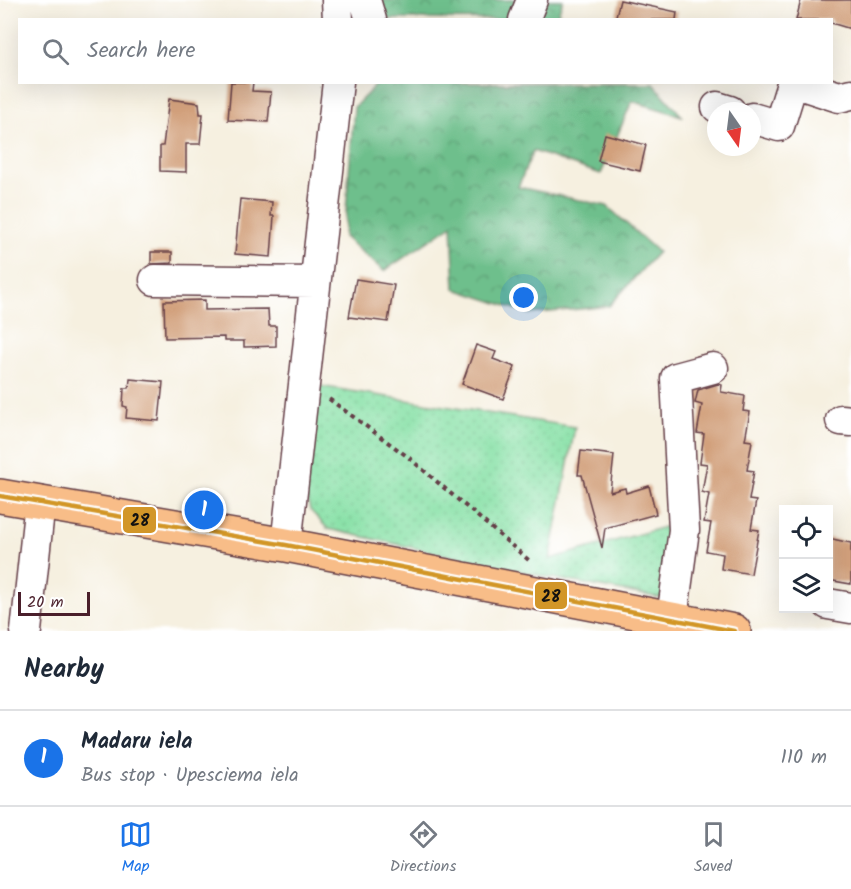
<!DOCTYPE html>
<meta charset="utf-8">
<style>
:root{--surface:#fff;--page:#f2f2f3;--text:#1f2937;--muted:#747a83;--line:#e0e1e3;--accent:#1a73e8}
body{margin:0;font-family:Kalam,sans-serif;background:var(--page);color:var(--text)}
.controls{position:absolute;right:18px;bottom:18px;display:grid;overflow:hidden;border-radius:0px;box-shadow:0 6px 24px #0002}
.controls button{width:54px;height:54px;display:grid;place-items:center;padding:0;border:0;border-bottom:2px solid var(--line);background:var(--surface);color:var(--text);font:30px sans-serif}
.compass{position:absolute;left:707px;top:102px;width:54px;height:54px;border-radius:50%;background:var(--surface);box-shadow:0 6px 24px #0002;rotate:166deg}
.scale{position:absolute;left:18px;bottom:15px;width:72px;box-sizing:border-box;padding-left:6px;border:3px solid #4a1f2b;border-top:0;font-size:16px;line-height:21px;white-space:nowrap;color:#4a1f2b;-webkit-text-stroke:4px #fff;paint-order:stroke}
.you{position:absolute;left:524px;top:298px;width:21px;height:21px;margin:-15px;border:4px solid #fff;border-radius:50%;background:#1a73e8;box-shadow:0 0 0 9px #1a73e833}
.badge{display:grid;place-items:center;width:39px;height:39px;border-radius:50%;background:var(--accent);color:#fff;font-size:20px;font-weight:700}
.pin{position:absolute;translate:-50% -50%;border:3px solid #fff;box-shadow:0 2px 6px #0006}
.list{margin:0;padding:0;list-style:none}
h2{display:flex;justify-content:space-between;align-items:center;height:78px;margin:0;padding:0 24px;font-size:26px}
h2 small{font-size:20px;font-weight:400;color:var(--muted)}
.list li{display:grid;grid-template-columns:39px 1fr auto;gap:18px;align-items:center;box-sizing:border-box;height:96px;padding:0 24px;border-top:2px solid var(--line)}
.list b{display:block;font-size:22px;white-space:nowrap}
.list p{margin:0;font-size:20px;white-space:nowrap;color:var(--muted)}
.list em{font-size:20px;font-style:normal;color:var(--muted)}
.icon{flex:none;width:33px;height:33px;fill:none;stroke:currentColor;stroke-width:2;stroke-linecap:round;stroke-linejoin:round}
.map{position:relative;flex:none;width:851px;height:631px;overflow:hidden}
.search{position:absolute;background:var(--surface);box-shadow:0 6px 24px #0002;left:18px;right:18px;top:18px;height:66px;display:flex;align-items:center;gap:15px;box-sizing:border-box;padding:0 21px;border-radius:0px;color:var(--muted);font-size:22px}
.sheet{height:174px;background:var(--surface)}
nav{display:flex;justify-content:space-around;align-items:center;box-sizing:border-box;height:84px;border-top:2px solid var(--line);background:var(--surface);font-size:16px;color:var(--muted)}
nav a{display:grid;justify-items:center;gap:3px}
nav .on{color:var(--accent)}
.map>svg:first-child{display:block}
.grass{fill:url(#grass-dots);stroke:#698069;stroke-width:1.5}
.forest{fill:url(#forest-crowns);stroke:#5c6f5c;stroke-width:1.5}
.building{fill:#d2a07c}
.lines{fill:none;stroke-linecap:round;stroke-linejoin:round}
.minor-casing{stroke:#643e46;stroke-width:33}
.major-casing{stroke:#643e46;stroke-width:36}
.path{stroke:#643e46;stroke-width:4;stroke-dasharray:4.5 4.5;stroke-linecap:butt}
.minor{stroke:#fff;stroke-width:30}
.major{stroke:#f8bd88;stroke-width:33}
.bus-1-casing{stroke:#fff;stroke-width:9}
.bus-1{stroke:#d29628;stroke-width:4.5}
.line-badge{stroke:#fff;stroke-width:2}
.pale-badge-label{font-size:16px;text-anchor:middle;font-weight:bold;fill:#111}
</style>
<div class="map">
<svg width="851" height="631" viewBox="0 0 851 631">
<defs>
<pattern id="grass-dots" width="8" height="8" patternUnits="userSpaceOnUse" patternTransform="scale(1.5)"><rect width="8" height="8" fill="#88e1a7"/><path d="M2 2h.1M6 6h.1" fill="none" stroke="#77c190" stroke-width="1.8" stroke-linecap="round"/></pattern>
<pattern id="forest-crowns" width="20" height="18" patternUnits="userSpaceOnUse" patternTransform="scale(1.5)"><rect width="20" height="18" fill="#6ebf8c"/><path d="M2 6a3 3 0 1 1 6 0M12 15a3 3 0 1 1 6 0" fill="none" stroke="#5c9b73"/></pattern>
</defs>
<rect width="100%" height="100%" fill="#fff"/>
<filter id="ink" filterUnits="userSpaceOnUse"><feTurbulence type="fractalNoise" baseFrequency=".0167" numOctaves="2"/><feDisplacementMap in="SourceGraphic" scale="12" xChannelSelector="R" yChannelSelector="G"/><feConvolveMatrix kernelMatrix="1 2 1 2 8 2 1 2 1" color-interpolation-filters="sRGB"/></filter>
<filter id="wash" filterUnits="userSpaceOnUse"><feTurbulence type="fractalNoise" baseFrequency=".008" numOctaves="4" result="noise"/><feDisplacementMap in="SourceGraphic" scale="24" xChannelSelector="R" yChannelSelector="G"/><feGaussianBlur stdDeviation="1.35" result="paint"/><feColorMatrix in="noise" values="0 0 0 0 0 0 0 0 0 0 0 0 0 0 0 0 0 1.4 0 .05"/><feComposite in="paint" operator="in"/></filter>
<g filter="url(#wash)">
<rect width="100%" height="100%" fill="#f6f0e0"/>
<path class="grass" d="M313 385 575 427 550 559 668 526 662 598 547 577 328 529 310 510 305 488Z"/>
<path class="forest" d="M365 0H563L556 20 379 19Z
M378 83H653L682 116 632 101 601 174 533 151 518 187 607 206 658 252 609 306 531 314 455 289 452 225 384 271 344 237 354 107Z"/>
<g id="blocks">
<path class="building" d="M620 0 677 12 676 20H615Z
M801 0H851V29L831 23V20H796Z
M231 82H253L252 91 271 92 268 122 228 120Z
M169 99 199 103 200 114H203L200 144H186V172L160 171V146H163Z
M605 134 646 145 640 171 598 161Z
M240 199 272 202 271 216H274L271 257 235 254Z
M151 252H172V263L151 264Z
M356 279 394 285 388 322 349 317Z
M205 300V310L268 309 269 326H276V346L244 347V341H224V337L165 338 164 301Z
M476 345 496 352 493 359 515 367 503 399 462 384Z
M130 379 163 382 159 421 126 418 127 407 123 406 124 388H129Z
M718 384 722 385 721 392 745 396 743 411 750 412 745 440 752 441 747 470 754 471 749 500 756 501 751 529 759 530 751 574 721 569 723 554 706 551 711 523 704 522 709 494 702 492 707 464 700 463 704 434 697 433 702 405 695 403 698 390Z
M581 451 614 455 610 492 625 488 626 493 649 486 656 514 605 528 602 548 582 475H578Z
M828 538 851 543V584L828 580Z"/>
</g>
</g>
<g filter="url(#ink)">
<use href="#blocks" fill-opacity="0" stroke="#643e46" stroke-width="1.5"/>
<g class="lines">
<g class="minor-casing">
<path id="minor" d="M337 0 338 20
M365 0 371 20
M524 20 532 0
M793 82 839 97 851 94
M717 107 730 111
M752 118 779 126 792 84
M155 280 315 282
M841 420 851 421
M286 545 338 82
M828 604 851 608
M26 631 40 502
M667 631 672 618 684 530 676 378 713 368"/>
</g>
<g class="major-casing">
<path id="major" d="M0 496 286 545 734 631"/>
</g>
<path class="path" d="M329 399 408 457 531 562"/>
<use href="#minor" class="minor"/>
<use href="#major" class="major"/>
<g class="bus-1-casing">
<path id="bus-1" d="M0 496 286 545 734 631"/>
</g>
<use href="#bus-1" class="bus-1"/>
</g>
</g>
<g class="line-badge">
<rect x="122" y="506" width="35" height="28" rx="6" fill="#d29628"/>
<rect x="534" y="581" width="34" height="29" rx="6" fill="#d29628"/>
</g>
<g class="pale-badge-label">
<text x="140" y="526">28</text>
<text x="551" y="602">28</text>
</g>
</svg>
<div class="controls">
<button><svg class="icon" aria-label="locate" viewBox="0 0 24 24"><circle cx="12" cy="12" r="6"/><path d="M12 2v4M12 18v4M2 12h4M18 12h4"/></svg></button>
<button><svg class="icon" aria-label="layers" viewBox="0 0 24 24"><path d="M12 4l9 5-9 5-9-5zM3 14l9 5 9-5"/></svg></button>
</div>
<svg class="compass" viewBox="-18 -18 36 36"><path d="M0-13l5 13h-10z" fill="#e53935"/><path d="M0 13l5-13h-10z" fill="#747a83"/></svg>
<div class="scale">20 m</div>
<div class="you"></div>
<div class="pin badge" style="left:204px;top:510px">1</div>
<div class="search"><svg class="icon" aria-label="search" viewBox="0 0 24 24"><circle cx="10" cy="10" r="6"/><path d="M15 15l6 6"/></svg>Search here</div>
</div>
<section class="sheet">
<h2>Nearby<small></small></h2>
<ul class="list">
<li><span class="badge">1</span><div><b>Madaru iela</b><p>Bus stop · Upesciema iela</p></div><em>110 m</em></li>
</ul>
</section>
<nav>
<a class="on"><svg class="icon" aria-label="map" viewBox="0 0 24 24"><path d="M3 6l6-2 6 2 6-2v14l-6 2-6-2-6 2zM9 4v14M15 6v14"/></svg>Map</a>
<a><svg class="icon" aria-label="directions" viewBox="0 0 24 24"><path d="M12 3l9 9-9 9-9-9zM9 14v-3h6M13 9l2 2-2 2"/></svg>Directions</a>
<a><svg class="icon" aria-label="saved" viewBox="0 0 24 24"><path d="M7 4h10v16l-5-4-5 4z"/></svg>Saved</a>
</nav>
